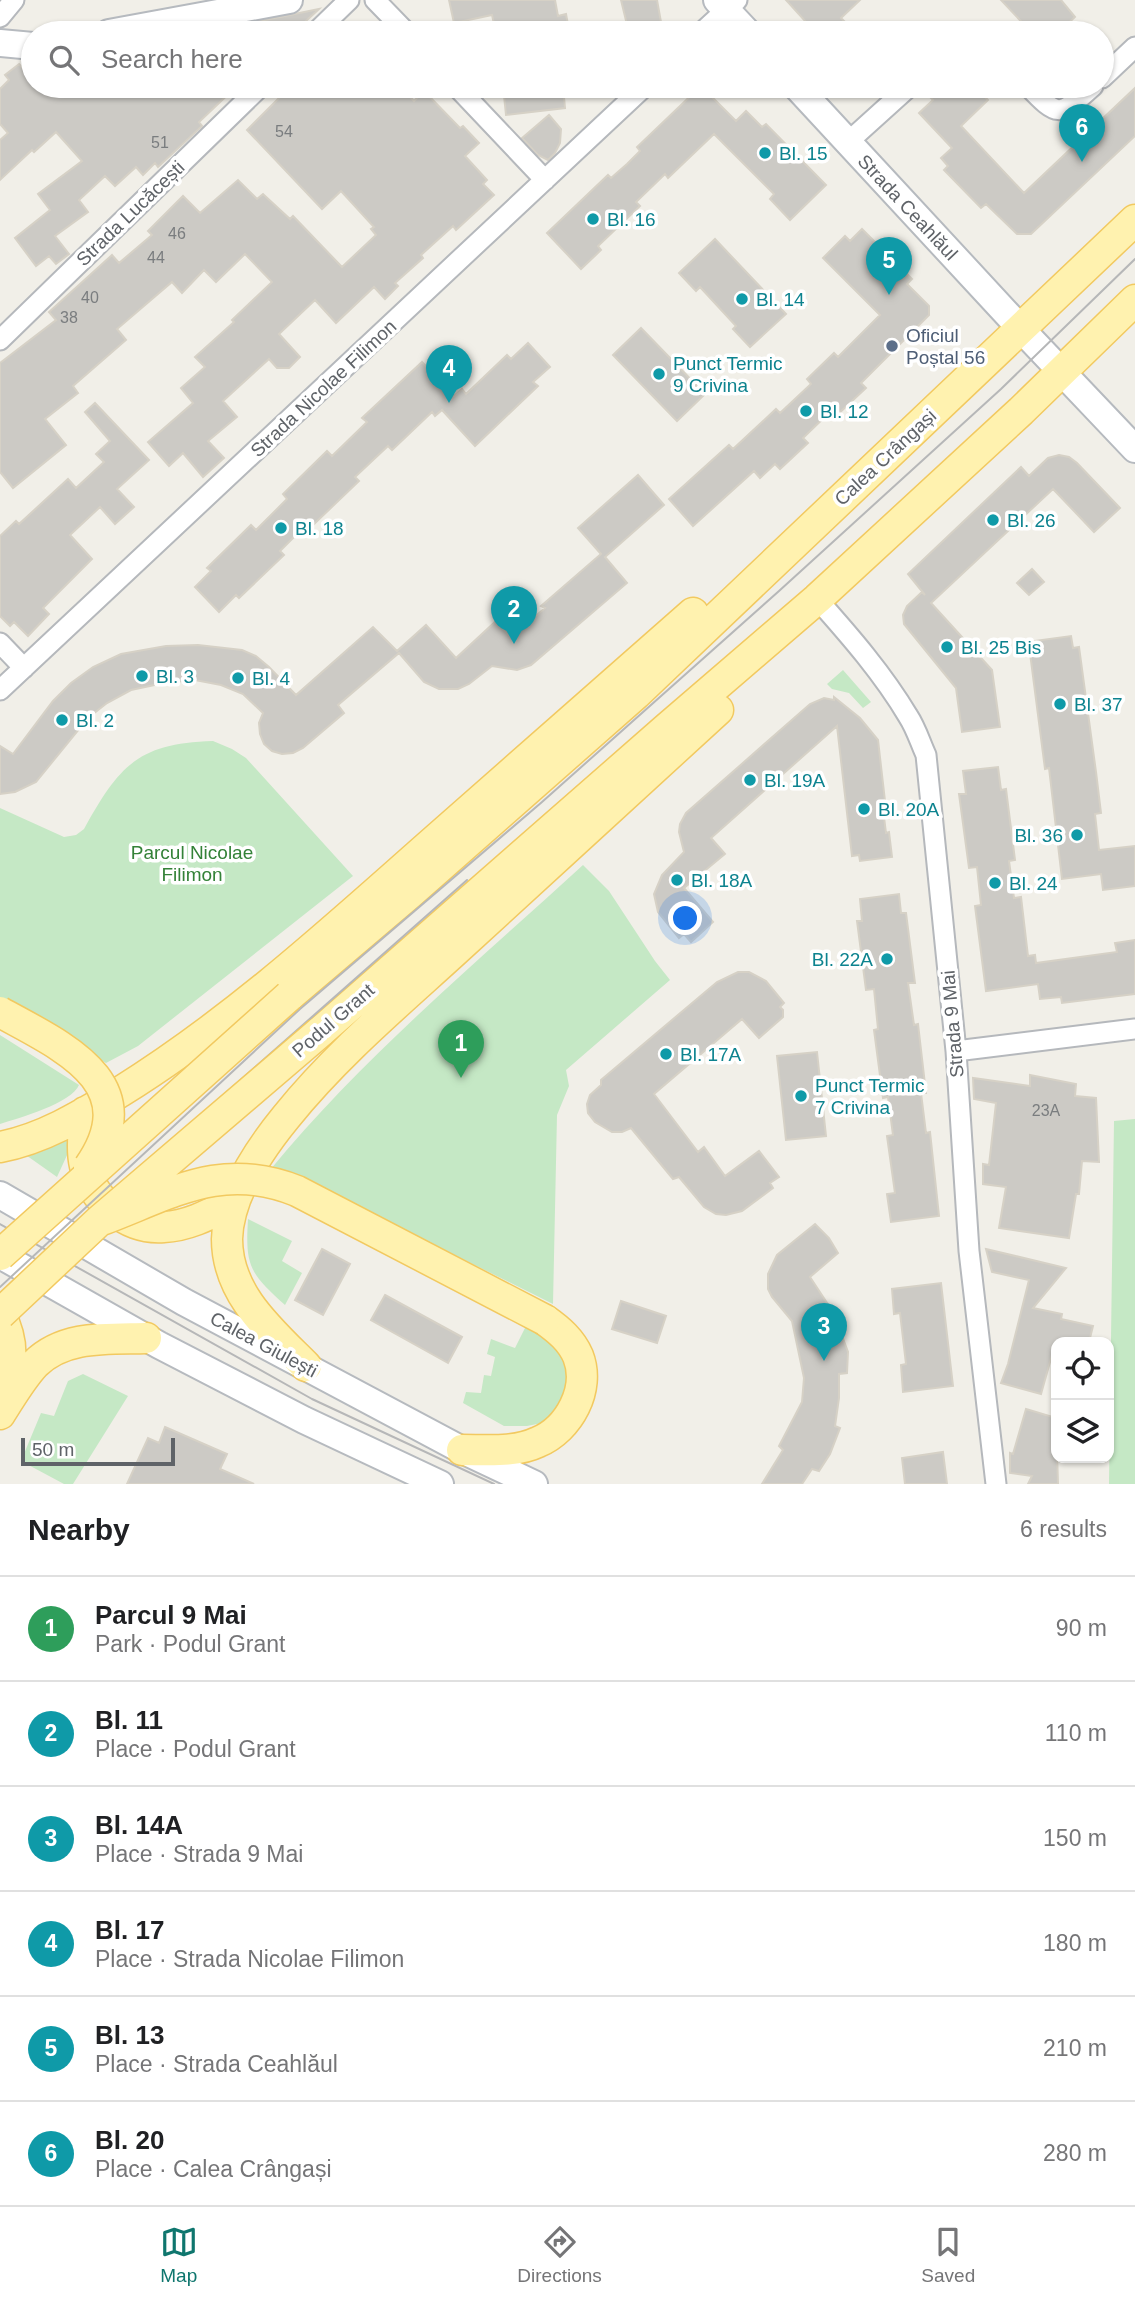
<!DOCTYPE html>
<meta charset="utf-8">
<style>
:root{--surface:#fff;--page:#f6f6f6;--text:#202124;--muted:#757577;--line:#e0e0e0;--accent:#0f766e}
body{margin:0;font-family:Arial,sans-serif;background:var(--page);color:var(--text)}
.controls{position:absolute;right:21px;bottom:21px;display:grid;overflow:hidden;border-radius:14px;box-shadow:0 2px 5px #0004}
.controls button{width:63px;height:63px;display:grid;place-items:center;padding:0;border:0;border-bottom:2px solid var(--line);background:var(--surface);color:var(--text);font:35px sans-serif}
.scale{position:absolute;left:21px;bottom:18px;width:154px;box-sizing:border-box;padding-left:7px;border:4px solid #5f6368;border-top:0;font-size:19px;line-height:24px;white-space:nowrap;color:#5f6368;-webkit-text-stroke:5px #fff;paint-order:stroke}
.you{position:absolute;left:686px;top:919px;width:24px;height:24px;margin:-18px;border:5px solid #fff;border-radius:50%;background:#1a73e8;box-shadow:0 0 0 10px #1a73e833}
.badge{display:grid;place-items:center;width:46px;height:46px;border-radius:50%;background:var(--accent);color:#fff;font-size:23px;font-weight:700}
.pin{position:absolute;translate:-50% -58px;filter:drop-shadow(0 2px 4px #0008)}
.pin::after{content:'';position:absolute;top:37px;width:24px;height:21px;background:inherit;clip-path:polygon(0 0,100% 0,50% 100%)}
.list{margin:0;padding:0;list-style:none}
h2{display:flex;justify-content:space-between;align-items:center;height:91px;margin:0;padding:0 28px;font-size:30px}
h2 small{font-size:23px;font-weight:400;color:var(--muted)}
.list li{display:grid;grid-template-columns:46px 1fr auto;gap:21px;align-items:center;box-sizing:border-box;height:105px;padding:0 28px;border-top:2px solid var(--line)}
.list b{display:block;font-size:26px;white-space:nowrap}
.list p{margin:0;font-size:23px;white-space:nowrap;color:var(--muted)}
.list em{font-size:23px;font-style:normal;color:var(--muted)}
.icon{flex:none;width:38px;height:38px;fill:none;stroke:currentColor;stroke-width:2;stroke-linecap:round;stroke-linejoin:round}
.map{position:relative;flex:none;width:1135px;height:1484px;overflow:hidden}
.search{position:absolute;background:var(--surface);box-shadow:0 2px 5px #0004;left:21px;right:21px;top:21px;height:77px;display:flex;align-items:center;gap:18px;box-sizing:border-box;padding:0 24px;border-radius:38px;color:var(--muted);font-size:26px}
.sheet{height:721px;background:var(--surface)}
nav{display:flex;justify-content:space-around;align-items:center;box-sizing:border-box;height:98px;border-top:2px solid var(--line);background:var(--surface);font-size:19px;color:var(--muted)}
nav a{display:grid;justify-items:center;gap:4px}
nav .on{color:var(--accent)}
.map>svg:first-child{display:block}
.green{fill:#c5e8c5}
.building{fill:#cccac5;stroke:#d6d1c6;stroke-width:2}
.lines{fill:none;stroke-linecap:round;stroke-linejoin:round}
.street-casing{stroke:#b5b8bc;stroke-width:23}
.secondary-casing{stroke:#b6babf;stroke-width:30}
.primary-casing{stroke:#f2c960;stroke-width:33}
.street{stroke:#fff;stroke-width:19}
.secondary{stroke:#fff;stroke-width:26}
.primary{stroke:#fff2af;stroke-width:30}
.tram{stroke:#b6b7b8;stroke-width:2}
.primary-bridge-casing{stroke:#f2c960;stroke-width:33;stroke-linecap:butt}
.primary-bridge{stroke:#fff2af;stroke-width:30}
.culture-dot{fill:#0f9aa8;stroke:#fff;stroke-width:2.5}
.service-dot{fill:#5c6f8a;stroke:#fff;stroke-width:2.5}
.labels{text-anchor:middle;stroke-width:7;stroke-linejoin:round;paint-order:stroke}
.number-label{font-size:16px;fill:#7a7d7f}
.culture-label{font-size:19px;fill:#0d838f;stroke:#fff;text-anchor:start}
.street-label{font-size:19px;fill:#5f6368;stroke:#fff}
.service-label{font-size:19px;fill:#4e5e75;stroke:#fff;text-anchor:start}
.park-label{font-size:19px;fill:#348238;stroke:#fff}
</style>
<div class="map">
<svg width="1135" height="1484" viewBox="0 0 1135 1484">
<rect width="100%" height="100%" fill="#f1efe8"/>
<path class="green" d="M843 670 871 702 863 708 849 693 832 689 827 684Z
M213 741 232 749 246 758 353 876 138 1046 106 1063 0 1002V808L64 837 76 835 84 829C119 766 138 743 213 741Z
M583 865 609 891 655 961 670 980 566 1070 569 1086 557 1115 553 1304 334 1195 270 1170C362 1058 476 963 583 865Z
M0 1035 79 1085C72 1103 19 1118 0 1124Z
M1135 1119V1484H1109L1114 1121Z
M79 1129 57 1177 23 1153Z
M248 1219 292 1241 282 1261 302 1273 285 1305C250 1273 245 1267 248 1219Z
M529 1320 566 1357 570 1384 555 1416 542 1423 527 1426H504L463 1403 466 1392 481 1393 484 1375 491 1376 495 1357 487 1354 491 1339 515 1348Z
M83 1374 128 1396 73 1484H64L21 1461 41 1413 54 1416 68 1381Z"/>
<path class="building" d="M449 0H555L558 16 566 14 569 30 563 31 564 33H496L492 15 454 23Z
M621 0H657L663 33H629Z
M786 0H860L841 18 845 22 833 33H816Z
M1001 0H1061L1075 17 1062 29 1057 23 1046 33H1032Z
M319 9 293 33H237L236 26Z
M19 64 33 80V86H237L199 122 202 126 158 167 155 163 143 175 136 167 115 186 105 176 79 200 88 212 55 236 69 254 56 264 49 256 36 266 15 238 50 210 38 194 82 161 56 132 34 152 32 150 0 180V140L8 133 0 124V89L9 80 5 75Z
M291 86H365L372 94 380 86H400L414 101 424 91 460 128 463 126 479 143 465 156 487 180 483 184 494 195 456 230 453 226 421 255 423 258 395 283 398 286 385 299 374 287 336 323 315 300 279 334 300 357 289 368H277L269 359 223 401 237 417 208 441 224 458 203 477 183 453 169 466 148 442 193 403 181 388 205 367 195 357 234 322 232 320 272 282 245 254 216 282 204 270 182 293 172 282 117 329 126 340 73 386 78 393 45 419 66 445 13 488 0 472V363L56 320 49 312 112 255 119 263 152 235 148 231 183 196 200 213 238 180 257 199 263 194 290 219 293 216 342 267 376 235 371 229 374 227 341 191 322 209 247 130Z
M503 86H563L565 108 506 115Z
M701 86 736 121 746 111 762 127 766 124 826 185 790 220 770 199 774 194 714 134 668 178 665 174 636 202 640 206 598 246 601 250 581 269 547 233 608 175 611 178 627 164 640 151 637 147Z
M935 86H992L983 95 988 100 961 126 1024 193 1135 88V136L1031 234H1017L986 204 981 208 944 170 948 166 941 158 952 148 919 113 933 100 927 94Z
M549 115 561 129 560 143 555 153 548 160 538 155 522 138Z
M862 229 912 279 907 284 929 306V315L861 383 866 388 837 415 832 410 803 438 808 443 780 469 775 464 760 478 754 471 693 526 669 499 729 445 733 449 776 409 780 413 811 384 807 379 834 353 838 357 880 315 823 258 845 236 850 241Z
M715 239 786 314 750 347 733 329 736 326 700 287 696 291 679 273Z
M641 328 705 394 677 421 613 355Z
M528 343 550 367 533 382 538 386 475 446 442 410 435 416 432 412 392 450 388 446 355 477 359 481 312 526 309 522 280 551 284 555 239 598 236 595 219 612 195 587 211 571 207 568 251 525 256 530 287 499 283 494 327 451 332 456 367 422 362 418 422 362 454 396 462 389 466 394 507 355 511 359Z
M95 403 149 460 117 489 134 507 115 524 100 507 70 535 92 559 43 608 49 614 28 636 14 622 10 626 0 616V536L16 521 19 524 68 479 76 488 104 462 96 454 110 441 85 412Z
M1059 455 1069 457 1077 463 1120 508 1094 532 1053 489 931 603 992 670 1000 727 962 732 956 688 904 624 903 615 907 606 922 592 925 595 908 574 1021 467 1029 476 1048 458Z
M638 475 664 505 605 557 627 583 531 665 517 670 492 666 469 684 458 689H439L424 682 399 653 338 705 344 713 303 748 293 753 282 754 272 751 264 744 260 734 259 723 263 713 243 694 221 685 195 680 164 683 131 690 107 703 88 718 36 782 15 792 0 794V746L13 754 53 701 71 683 93 667 121 654 166 646 198 645 242 650 256 656 269 667 296 695 373 627 397 651 426 625 456 658 496 621 511 637 545 608 541 606 601 554 578 528Z
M1032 569 1044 582 1029 595 1017 583Z
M1071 636 1073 648 1079 647 1096 772 1101 813 1095 814 1099 850 1135 846V886L1103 890 1101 874 1062 879 1049 768 1045 769 1030 653H1035L1034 641Z
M834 697 860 718 878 740 885 801H882L886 833 889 832 892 857 860 861 859 855 852 856 837 726 711 838 725 854 684 888 713 922 691 942 684 934 679 938 658 912 654 894 662 875 684 852 679 832 680 824 686 813 810 704 824 698 834 700Z
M998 767 1001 790 1006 789 1015 860 1009 861 1014 898 1021 897 1028 956 1035 955 1036 963 1117 952 1115 943 1135 940V994L1062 1003 1061 997 1040 999 1038 984 986 991 975 906 981 905 977 867 969 868 959 794H966L963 771Z
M899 894 901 913H906L915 983H908L914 1025 918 1024 926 1093H921L926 1133 930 1132 939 1216 891 1222 887 1194 895 1193 887 1136 893 1135 888 1097 883 1098 874 1030 878 1029 874 989 866 990 857 921H862L860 899Z
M738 972H749L766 981 784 1003 780 1007 783 1010V1017L759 1038 742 1019 654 1094 698 1152 704 1147 725 1176 759 1151 779 1177 770 1183 773 1188 742 1211 726 1215 716 1214 704 1207 679 1177 673 1179 631 1128 622 1132H612L595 1122 588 1113 587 1104 590 1095 601 1085V1080L717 982Z
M817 1052 826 1136 786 1140 777 1056Z
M1030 1075 1076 1084 1075 1096 1096 1098 1099 1162 1082 1161 1079 1194H1076L1069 1238 999 1228 1006 1187 983 1184V1164L989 1165 996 1103 974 1099 973 1078 1030 1086Z
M815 1224 829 1238 838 1253 810 1277 833 1312 848 1352 847 1373 839 1374V1398L835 1426 840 1428 830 1454 819 1471 812 1469 802 1484H762L783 1450 779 1446 802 1402 804 1378 792 1321 772 1297 768 1289V1274L777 1255Z
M322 1249 350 1264 323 1315 295 1300Z
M986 1249 1066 1268 1033 1308 1062 1314 1061 1319 1093 1326 1089 1342H1056L1054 1355H1052L1041 1394 1001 1383 1008 1364 1029 1280 992 1272Z
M941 1283 953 1386 903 1392 901 1365 906 1364 900 1313 894 1314 892 1289Z
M385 1295 462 1337 448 1363 371 1320Z
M621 1301 666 1316 657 1343 612 1329Z
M1026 1409 1056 1418 1058 1484H1028L1032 1476 1010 1473V1453L1013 1454Z
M165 1427 227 1454 220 1469 254 1484H127L148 1438 159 1443Z
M943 1452 947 1484H905L902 1458Z"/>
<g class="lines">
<g class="street-casing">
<path id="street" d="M375 0 407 33
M0 17 14 0
M315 33 349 0
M701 33 737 0
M972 33H976
M1102 78 1135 47
M456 86 545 180
M1028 86C1060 120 1060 115 1093 86
M848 142 910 86
M0 340 261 86
M817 599C850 636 883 674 908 716 916 728 920 742 926 755L956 1051 969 1251 996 1484
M0 643 24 668
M0 690 645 86
M956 1051 1135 1029"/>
</g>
<g class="secondary-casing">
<path id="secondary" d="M717 0 748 33
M109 33 289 0
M0 43 33 46
M796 86 1021 329 1135 449
M0 1195 184 1302 462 1450 534 1484
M0 1255 159 1345 304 1420 440 1484"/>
</g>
<g class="primary-casing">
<path id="primary" d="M289 996 409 894 636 694 1135 220
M320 1032 667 728 817 599 1021 411 1135 300
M85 1112C84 1130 81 1149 85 1166 92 1200 127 1230 164 1227 189 1226 212 1213 234 1202
M0 1147C43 1139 82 1115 120 1092 231 1023 328 935 426 848 515 770 604 691 693 613
M0 1314C17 1347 10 1367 1 1401
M306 1366C270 1330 227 1294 227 1239 228 1195 259 1150 286 1117 336 1055 398 1003 456 950 543 870 631 790 718 710
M0 1414C11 1397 21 1379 35 1364 64 1335 108 1339 146 1338
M462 1450C487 1450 515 1453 538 1442 569 1429 591 1389 578 1356 571 1340 559 1330 545 1320"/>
</g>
<use href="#street" class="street"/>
<use href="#secondary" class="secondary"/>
<use href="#primary" class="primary"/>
<path class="tram" d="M202 1114 467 880
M0 1224 312 1399 494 1484
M0 1287 300 1009 542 802 779 591 1001 389 1135 259"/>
<g class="primary-bridge-casing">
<path id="primary-bridge" d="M0 1012C61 1046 148 1082 89 1167
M99 1221C170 1195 220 1160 297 1191L545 1320
M0 1255 289 996
M0 1314 99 1221 320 1032"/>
</g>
<use href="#primary-bridge" class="primary-bridge"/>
</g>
<g class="culture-dot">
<circle cx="765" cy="153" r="7"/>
<circle cx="593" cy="219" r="7"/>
<circle cx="742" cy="299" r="7"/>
<circle cx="659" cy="374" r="7"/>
<circle cx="806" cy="411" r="7"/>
<circle cx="993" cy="520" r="7"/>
<circle cx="281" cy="528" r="7"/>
<circle cx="947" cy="647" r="7"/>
<circle cx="142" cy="676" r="7"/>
<circle cx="238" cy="678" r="7"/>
<circle cx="1060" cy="704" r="7"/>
<circle cx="62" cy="720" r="7"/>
<circle cx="750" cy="780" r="7"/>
<circle cx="864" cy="809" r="7"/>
<circle cx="1077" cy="835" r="7"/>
<circle cx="677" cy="880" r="7"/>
<circle cx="995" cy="883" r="7"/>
<circle cx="887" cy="959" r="7"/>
<circle cx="666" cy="1054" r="7"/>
<circle cx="801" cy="1096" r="7"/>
</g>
<circle class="service-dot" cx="892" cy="346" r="7"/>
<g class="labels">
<g class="number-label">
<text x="284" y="137">54</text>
<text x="160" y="148">51</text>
<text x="177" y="239">46</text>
<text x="156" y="263">44</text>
<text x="90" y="303">40</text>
<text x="69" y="323">38</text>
<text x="1046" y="1116">23A</text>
</g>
<g class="culture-label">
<text x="779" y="160">Bl. 15</text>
<text x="607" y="226">Bl. 16</text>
<text x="756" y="306">Bl. 14</text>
<text x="673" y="370">Punct Termic<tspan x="673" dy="22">9 Crivina</tspan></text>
<text x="820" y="418">Bl. 12</text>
<text x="1007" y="527">Bl. 26</text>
<text x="295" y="535">Bl. 18</text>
<text x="961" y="654">Bl. 25 Bis</text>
<text x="156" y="683">Bl. 3</text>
<text x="252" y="685">Bl. 4</text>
<text x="1074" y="711">Bl. 37</text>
<text x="76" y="727">Bl. 2</text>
<text x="764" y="787">Bl. 19A</text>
<text x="878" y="816">Bl. 20A</text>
<text x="1063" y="842" text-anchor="end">Bl. 36</text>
<text x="691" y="887">Bl. 18A</text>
<text x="1009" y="890">Bl. 24</text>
<text x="873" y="966" text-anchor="end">Bl. 22A</text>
<text x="680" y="1061">Bl. 17A</text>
<text x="815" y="1092">Punct Termic<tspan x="815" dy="22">7 Crivina</tspan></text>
</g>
<g class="street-label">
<text transform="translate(908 207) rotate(47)" y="7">Strada Ceahlăul</text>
<text transform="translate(130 213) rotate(-44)" y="7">Strada Lucăcești</text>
<text transform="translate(323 388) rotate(-43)" y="7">Strada Nicolae Filimon</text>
<text transform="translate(885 457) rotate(-43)" y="7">Calea Crângași</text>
<text transform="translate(333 1020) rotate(-41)" y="7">Podul Grant</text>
<text transform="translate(952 1024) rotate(-95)" y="7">Strada 9 Mai</text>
<text transform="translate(264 1344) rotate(28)" y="7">Calea Giulești</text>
</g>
<g class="service-label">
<text x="906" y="342">Oficiul<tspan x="906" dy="22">Poștal 56</tspan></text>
</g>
<g class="park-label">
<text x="192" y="859">Parcul Nicolae<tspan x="192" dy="22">Filimon</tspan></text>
</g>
</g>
</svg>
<div class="controls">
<button><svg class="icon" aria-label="locate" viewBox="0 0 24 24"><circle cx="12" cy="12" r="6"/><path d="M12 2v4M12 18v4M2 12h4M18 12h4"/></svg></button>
<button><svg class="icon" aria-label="layers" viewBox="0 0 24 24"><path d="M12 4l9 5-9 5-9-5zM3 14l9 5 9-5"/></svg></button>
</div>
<div class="scale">50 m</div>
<div class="you"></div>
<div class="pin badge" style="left:461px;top:1078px;background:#2e9e5b">1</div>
<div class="pin badge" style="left:514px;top:644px;background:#0f9aa8">2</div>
<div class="pin badge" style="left:824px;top:1361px;background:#0f9aa8">3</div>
<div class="pin badge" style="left:449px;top:403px;background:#0f9aa8">4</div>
<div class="pin badge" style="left:889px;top:295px;background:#0f9aa8">5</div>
<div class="pin badge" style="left:1082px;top:162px;background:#0f9aa8">6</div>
<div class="search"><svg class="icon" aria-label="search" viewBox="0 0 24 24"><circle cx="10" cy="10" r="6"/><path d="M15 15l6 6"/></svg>Search here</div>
</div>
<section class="sheet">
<h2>Nearby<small>6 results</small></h2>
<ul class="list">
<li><span class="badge" style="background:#2e9e5b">1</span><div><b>Parcul 9 Mai</b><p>Park · Podul Grant</p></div><em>90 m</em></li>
<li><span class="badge" style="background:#0f9aa8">2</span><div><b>Bl. 11</b><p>Place · Podul Grant</p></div><em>110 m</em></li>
<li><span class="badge" style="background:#0f9aa8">3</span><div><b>Bl. 14A</b><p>Place · Strada 9 Mai</p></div><em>150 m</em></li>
<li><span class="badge" style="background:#0f9aa8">4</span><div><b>Bl. 17</b><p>Place · Strada Nicolae Filimon</p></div><em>180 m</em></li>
<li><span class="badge" style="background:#0f9aa8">5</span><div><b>Bl. 13</b><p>Place · Strada Ceahlăul</p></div><em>210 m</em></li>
<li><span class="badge" style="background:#0f9aa8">6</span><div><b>Bl. 20</b><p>Place · Calea Crângași</p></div><em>280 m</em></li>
</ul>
</section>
<nav>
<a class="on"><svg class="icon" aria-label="map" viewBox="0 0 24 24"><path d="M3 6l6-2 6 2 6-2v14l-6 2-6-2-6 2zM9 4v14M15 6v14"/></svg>Map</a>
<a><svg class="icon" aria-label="directions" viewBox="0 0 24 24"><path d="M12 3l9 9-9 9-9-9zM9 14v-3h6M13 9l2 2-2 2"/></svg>Directions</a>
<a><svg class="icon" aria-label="saved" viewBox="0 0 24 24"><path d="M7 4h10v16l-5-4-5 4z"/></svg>Saved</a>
</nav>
